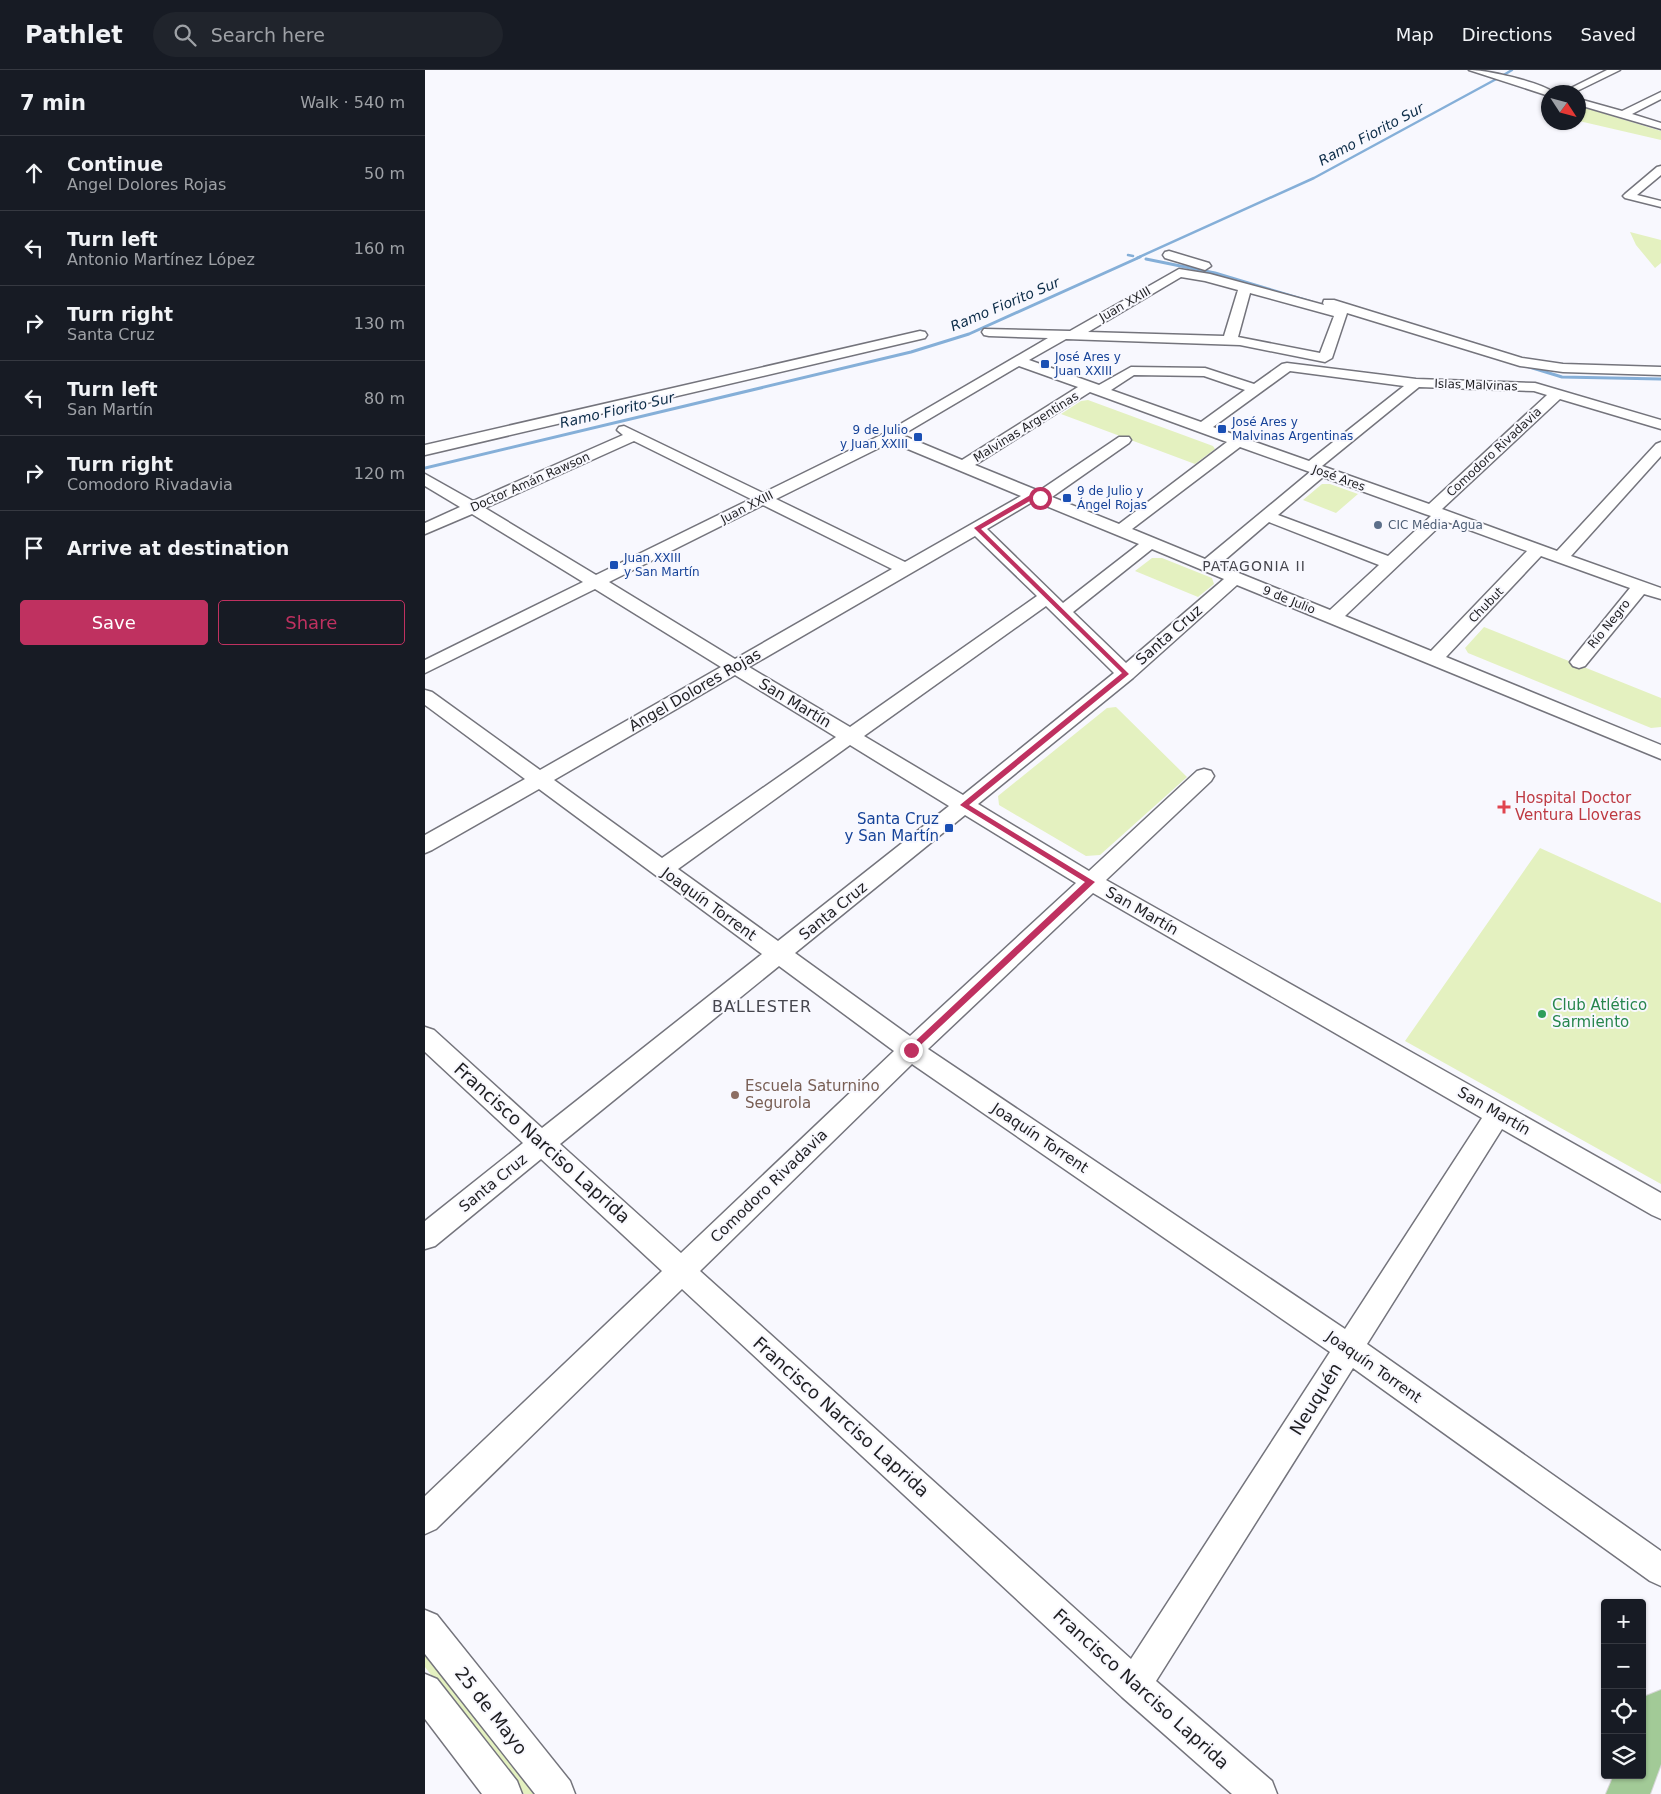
<!DOCTYPE html>
<meta charset="utf-8">
<style>
:root{--surface:#171b24;--page:#20242c;--text:#f1f3f6;--muted:#9ea1a6;--line:#363941;--accent:#bf3160}
body{margin:0;font-family:"DejaVu Sans",sans-serif;background:var(--page);color:var(--text)}
.controls{position:absolute;right:15px;bottom:15px;display:grid;overflow:hidden;border-radius:5px;box-shadow:0 1px 4px #0004}
.controls button{width:45px;height:45px;display:grid;place-items:center;padding:0;border:0;border-bottom:1px solid var(--line);background:var(--surface);color:var(--text);font:25px sans-serif}
.compass{position:absolute;left:1116px;top:15px;width:45px;height:45px;border-radius:50%;background:var(--surface);box-shadow:0 1px 4px #0004;rotate:126deg}
.stop{position:absolute;width:15px;height:15px;margin:-11px;border:4px solid #bf3160;border-radius:50%;background:#fff}
.stop.end{background:#bf3160;border-color:#fff;box-shadow:0 1px 5px #0008}
.list{margin:0;padding:0;list-style:none}
h2{display:flex;justify-content:space-between;align-items:center;height:65px;margin:0;padding:0 20px;font-size:21px}
h2 small{font-size:16px;font-weight:400;color:var(--muted)}
.list li{display:grid;grid-template-columns:32px 1fr auto;gap:15px;align-items:center;box-sizing:border-box;height:75px;padding:0 20px;border-top:1px solid var(--line)}
.list b{display:block;font-size:19px;white-space:nowrap}
.list p{margin:0;font-size:16px;white-space:nowrap;color:var(--muted)}
.list em{font-size:16px;font-style:normal;color:var(--muted)}
.actions{display:flex;gap:10px;padding:15px 20px}
.actions a{flex:1;padding:11px 0;border:1px solid var(--accent);border-radius:5px;text-align:center;font-size:18px;color:var(--accent)}
.actions .main{background:var(--accent);color:#fff}
.icon{flex:none;width:28px;height:28px;fill:none;stroke:currentColor;stroke-width:2;stroke-linecap:round;stroke-linejoin:round}
.map{position:relative;flex:none;width:1236px;height:1724px;overflow:hidden}
header{display:flex;align-items:center;gap:30px;box-sizing:border-box;height:70px;padding:0 25px;background:var(--surface);border-bottom:1px solid var(--line)}
header strong{font-size:24px}
nav{display:flex;gap:28px;margin-inline-start:auto;font-size:18px}
.search{width:350px;height:45px;background:var(--page);display:flex;align-items:center;gap:12px;box-sizing:border-box;padding:0 18px;border-radius:28px;color:var(--muted);font-size:19px}
main{display:flex}
aside{flex:1;background:var(--surface)}
.map>svg:first-child{display:block}
.green{fill:#e4f1c0}
.lines{fill:none;stroke-linecap:round;stroke-linejoin:round}
.stream-far1{stroke:#85afd8;stroke-width:2.5}
.stream{stroke:#85afd8;stroke-width:3}
.minor-casing{stroke:#74747c;stroke-width:3}
.major-casing{stroke:#d6d6d7;stroke-width:2}
.minor{fill:#fff;fill-rule:evenodd}
.major{fill:#a2ca97;fill-rule:evenodd}
.route{fill:#bf3160}
.transit-dot{fill:#1a4fb4;stroke:#f8f8fe;stroke-width:2}
.service-dot{fill:#5c6f8a;stroke:#f8f8fe;stroke-width:2}
.health-dot{fill:#e0444e;stroke:#f8f8fe;stroke-width:2}
.leisure-dot{fill:#2e9e5b;stroke:#f8f8fe;stroke-width:2}
.education-dot{fill:#8d6e63;stroke:#f8f8fe;stroke-width:2}
.labels{text-anchor:middle;stroke-width:4;stroke-linejoin:round;paint-order:stroke}
.far-street-label{font-size:12px;fill:#1e1e21;stroke:#f8f8fe}
.far-transit-label{font-size:12px;fill:#164399;stroke:#f8f8fe;text-anchor:start}
.far-service-label{font-size:12px;fill:#4e5e75;stroke:#f8f8fe;text-anchor:start}
.far-water-label{font-size:14px;font-style:italic;fill:#0c2c48;stroke:#f8f8fe}
.far-neighbourhood-label{font-size:14px;letter-spacing:1px;fill:#46464e;stroke:#f8f8fe}
.street-label{font-size:15px;fill:#1e1e21;stroke:#f8f8fe}
.health-label{font-size:15px;fill:#be3a42;stroke:#f8f8fe;text-anchor:start}
.transit-label{font-size:15px;fill:#164399;stroke:#f8f8fe;text-anchor:end}
.leisure-label{font-size:15px;fill:#27864d;stroke:#f8f8fe;text-anchor:start}
.education-label{font-size:15px;fill:#785e54;stroke:#f8f8fe;text-anchor:start}
.neighbourhood-label{font-size:16px;letter-spacing:1px;fill:#46464e;stroke:#f8f8fe}
.near-street-label{font-size:18px;fill:#1e1e21;stroke:#f8f8fe}
</style>
<header>
<strong>Pathlet</strong>
<div class="search"><svg class="icon" aria-label="search" viewBox="0 0 24 24"><circle cx="10" cy="10" r="6"/><path d="M15 15l6 6"/></svg>Search here</div>
<nav><a>Map</a><a>Directions</a><a>Saved</a></nav>
</header>
<main>
<aside>
<h2>7 min<small>Walk · 540 m</small></h2>
<ul class="list">
<li><svg class="icon" aria-label="ahead" viewBox="0 0 24 24"><path d="M12 20V5M6 11l6-6 6 6"/></svg><div><b>Continue</b><p>Angel Dolores Rojas</p></div><em>50 m</em></li>
<li><svg class="icon" aria-label="left" viewBox="0 0 24 24"><path d="M17 20v-9H6M10 6l-5 5 5 5"/></svg><div><b>Turn left</b><p>Antonio Martínez López</p></div><em>160 m</em></li>
<li><svg class="icon" aria-label="right" viewBox="0 0 24 24"><path d="M7 20v-9h11M14 6l5 5-5 5"/></svg><div><b>Turn right</b><p>Santa Cruz</p></div><em>130 m</em></li>
<li><svg class="icon" aria-label="left" viewBox="0 0 24 24"><path d="M17 20v-9H6M10 6l-5 5 5 5"/></svg><div><b>Turn left</b><p>San Martín</p></div><em>80 m</em></li>
<li><svg class="icon" aria-label="right" viewBox="0 0 24 24"><path d="M7 20v-9h11M14 6l5 5-5 5"/></svg><div><b>Turn right</b><p>Comodoro Rivadavia</p></div><em>120 m</em></li>
<li><svg class="icon" aria-label="arrive" viewBox="0 0 24 24"><path d="M6 21V4h12l-3 4 3 4H6"/></svg><div><b>Arrive at destination</b></div></li>
</ul>
<div class="actions"><a class="main">Save</a><a>Share</a></div>
</aside>
<div class="map">
<svg width="1236" height="1724" viewBox="0 0 1236 1724">
<rect width="100%" height="100%" fill="#f8f8fe"/>
<path class="green" d="M1154 36 1236 61V70L1154 51Z
M1205 162 1236 170V193L1230 198 1211 175Z
M663 330 788 376 790 379 770 394 636 344 656 331Z
M897 414H905L933 424 911 443 878 430Z
M727 488H737L787 508 789 514 773 527 710 501Z
M1059 557 1236 628V657L1226 658 1043 583 1040 578Z
M691 637 762 707 675 785 661 786 574 735 573 726 682 638Z
M1115 778 1236 833V1114L980 971Z
M0 1583 111 1724H99L0 1597Z"/>
<g class="lines">
<path class="stream-far1" d="M1077 6 1087 0
M703 185 708 186
M712 188 889 108 1075 7"/>
<path class="stream" d="M721 189 790 203 887 232
M1101 296 1137 307 1236 309
M0 398 486 282 544 264 715 187"/>
<g class="minor-casing">
<path id="minor" d="M1044 0C1063 0 1114 12 1128 22H1124V26L1121 25Z
M1182 0H1195L1150 22H1138Z
M1236 22V29L1207 44 1236 53V59L1154 35V29L1197 41Z
M1236 96V105L1212 125 1236 131V137L1200 128 1198 126 1200 124 1232 97Z
M744 181 784 193 786 196 780 200 740 188 738 185 740 182Z
M754 199 785 204 899 235 898 233 899 230H909L1097 288 1138 294 1236 297V305L1138 302 1095 296 922 243 907 288 900 292 815 275 641 269 604 290 674 315 706 297 780 298 829 314 857 294 862 293 991 309 1110 313 1236 350V359L1135 329 1017 439 1132 481 1231 374 1236 372V386L1146 486 1236 518V529L1219 524 1160 596 1154 598 1148 596 1145 592 1148 588 1205 518 1116 486 1021 587 1236 675V689L812 515 708 608 553 734 664 801 772 701 779 699 786 701 789 706 786 711 681 810 1236 1123V1149L1227 1145 1077 1059 942 1274 1236 1481V1516L1225 1511 928 1298 731 1611 847 1711 852 1724H807L697 1627 257 1219 11 1459 0 1464V1426L237 1201 116 1089 10 1176 0 1179V1151L98 1073 0 982V957L9 960 117 1058 337 884 114 719 7 780 0 783V765L100 709 0 635V620L7 622 115 700 296 597 170 519 0 603V590L158 512 47 444 0 464V453L35 437 0 416V404L48 431 198 365 192 360 194 357 199 356 338 423 460 363 623 268 564 266 559 265 557 262 559 259 645 261ZM756 207 780 211 813 220 799 266 663 262ZM825 223 909 246 895 283 813 267ZM594 296 653 317 537 390 477 365ZM865 301 979 316 884 391 788 357ZM709 305 779 306 820 320 776 352 686 320ZM994 317 1109 321 1122 325 1004 434 897 396ZM665 322 802 372 694 454 627 427 704 373 706 370 704 367H694L614 421 550 395ZM209 371 326 429 171 505 60 438ZM466 372 596 426 480 492 351 429ZM815 377 885 402 780 489 707 459ZM898 407 1000 444 1006 446 963 486 853 445ZM609 431 714 474 638 533 562 459ZM338 435 467 499 310 589 184 512ZM1020 451 1102 481 1006 581 920 546ZM844 452 954 495 905 540 794 495ZM550 466 612 526 425 657 324 597ZM727 479 799 509 701 593 648 542ZM621 536 689 603 538 725 439 666ZM310 605 411 667 237 788 129 710ZM425 675 524 736 353 871 253 799ZM540 745 651 813 485 966 370 883ZM668 823 1057 1048 920 1259 503 979ZM354 896 469 981 256 1183 135 1074ZM487 994 905 1282 706 1589 275 1201Z
M495 261 500 262 502 265 500 268 0 385V375Z
M0 1540 12 1545 145 1711 150 1724H110L0 1584Z
M0 1604 12 1609 92 1711 97 1724H57L0 1649Z"/>
</g>
<g class="major-casing">
<path id="major" d="M1236 1620V1694L1225 1724H1181L1189 1705H1217V1635L1221 1626Z"/>
</g>
<use href="#minor" class="minor"/>
<use href="#major" class="major"/>
</g>
<path class="route" d="M607 424 618 428 615 430 610 428 556 459 704 604 544 735 670 812 486 984 483 983V978L660 812 535 735 697 603 549 458Z"/>
<g class="transit-dot">
<rect x="615" y="289" width="10" height="10" rx="2.5"/>
<rect x="792" y="354" width="10" height="10" rx="2.5"/>
<rect x="488" y="362" width="10" height="10" rx="2.5"/>
<rect x="637" y="423" width="10" height="10" rx="2.5"/>
<rect x="184" y="490" width="10" height="10" rx="2.5"/>
<rect x="519" y="753" width="10" height="10" rx="2.5"/>
</g>
<circle class="service-dot" cx="953" cy="455" r="5"/>
<path class="health-dot" d="M1076.5 729.5h5v5h5v5h-5v5h-5v-5h-5v-5h5z"/>
<circle class="leisure-dot" cx="1117" cy="944" r="5"/>
<circle class="education-dot" cx="310" cy="1025" r="5"/>
<g class="labels">
<g class="far-street-label">
<text transform="translate(700 234) rotate(-30)" y="4">Juan XXIII</text>
<text transform="translate(1051 315) rotate(2)" y="4">Islas Malvinas</text>
<text transform="translate(601 357) rotate(-32)" y="4">Malvinas Argentinas</text>
<text transform="translate(1069 382) rotate(-43)" y="4">Comodoro Rivadavia</text>
<text transform="translate(914 408) rotate(20)" y="4">José Ares</text>
<text transform="translate(105 412) rotate(-24)" y="4">Doctor Amán Rawson</text>
<text transform="translate(322 437) rotate(-27)" y="4">Juan XXIII</text>
<text transform="translate(864 530) rotate(22)" y="4">9 de Julio</text>
<text transform="translate(1061 535) rotate(-46)" y="4">Chubut</text>
<text transform="translate(1184 554) rotate(-51)" y="4">Río Negro</text>
</g>
<g class="far-transit-label">
<text x="630" y="291">José Ares y<tspan x="630" dy="14">Juan XXIII</tspan></text>
<text x="807" y="356">José Ares y<tspan x="807" dy="14">Malvinas Argentinas</tspan></text>
<text x="483" y="364" text-anchor="end">9 de Julio<tspan x="483" dy="14">y Juan XXIII</tspan></text>
<text x="652" y="425">9 de Julio y<tspan x="652" dy="14">Ángel Rojas</tspan></text>
<text x="199" y="492">Juan XXIII<tspan x="199" dy="14">y San Martín</tspan></text>
</g>
<g class="far-service-label">
<text x="963" y="459">CIC Media Agua</text>
</g>
<g class="far-water-label">
<text transform="translate(946 64) rotate(-28)" y="5">Ramo Fiorito Sur</text>
<text transform="translate(580 234) rotate(-23)" y="5">Ramo Fiorito Sur</text>
<text transform="translate(192 340) rotate(-13)" y="5">Ramo Fiorito Sur</text>
</g>
<g class="far-neighbourhood-label">
<text x="829" y="501">PATAGONIA II</text>
</g>
<g class="street-label">
<text transform="translate(744 565) rotate(-41)" y="5">Santa Cruz</text>
<text transform="translate(270 620) rotate(-30)" y="5">Ángel Dolores Rojas</text>
<text transform="translate(370 633) rotate(31)" y="5">San Martín</text>
<text transform="translate(284 834) rotate(36)" y="5">Joaquín Torrent</text>
<text transform="translate(408 841) rotate(-39)" y="5">Santa Cruz</text>
<text transform="translate(717 841) rotate(30)" y="5">San Martín</text>
<text transform="translate(1069 1041) rotate(30)" y="5">San Martín</text>
<text transform="translate(615 1068) rotate(34)" y="5">Joaquín Torrent</text>
<text transform="translate(68 1113) rotate(-39)" y="5">Santa Cruz</text>
<text transform="translate(344 1116) rotate(-44)" y="5">Comodoro Rivadavia</text>
<text transform="translate(949 1297) rotate(35)" y="5">Joaquín Torrent</text>
</g>
<g class="health-label">
<text x="1090" y="733">Hospital Doctor<tspan x="1090" dy="17">Ventura Lloveras</tspan></text>
</g>
<g class="transit-label">
<text x="514" y="754">Santa Cruz<tspan x="514" dy="17">y San Martín</tspan></text>
</g>
<g class="leisure-label">
<text x="1127" y="940">Club Atlético<tspan x="1127" dy="17">Sarmiento</tspan></text>
</g>
<g class="education-label">
<text x="320" y="1021">Escuela Saturnino<tspan x="320" dy="17">Segurola</tspan></text>
</g>
<g class="neighbourhood-label">
<text x="337" y="942">BALLESTER</text>
</g>
<g class="near-street-label">
<text transform="translate(117 1073) rotate(42)" y="6">Francisco Narciso Laprida</text>
<text transform="translate(891 1329) rotate(-58)" y="6">Neuquén</text>
<text transform="translate(416 1347) rotate(42)" y="6">Francisco Narciso Laprida</text>
<text transform="translate(716 1619) rotate(42)" y="6">Francisco Narciso Laprida</text>
<text transform="translate(66 1641) rotate(52)" y="6">25 de Mayo</text>
</g>
</g>
</svg>
<div class="controls">
<button>+</button>
<button>−</button>
<button><svg class="icon" aria-label="locate" viewBox="0 0 24 24"><circle cx="12" cy="12" r="6"/><path d="M12 2v4M12 18v4M2 12h4M18 12h4"/></svg></button>
<button><svg class="icon" aria-label="layers" viewBox="0 0 24 24"><path d="M12 4l9 5-9 5-9-5zM3 14l9 5 9-5"/></svg></button>
</div>
<svg class="compass" viewBox="-18 -18 36 36"><path d="M0-13l5 13h-10z" fill="#e53935"/><path d="M0 13l5-13h-10z" fill="#9ea1a6"/></svg>
<div class="stop" style="left:615px;top:428px"></div>
<div class="stop end" style="left:486px;top:980px"></div>
</div>
</main>
